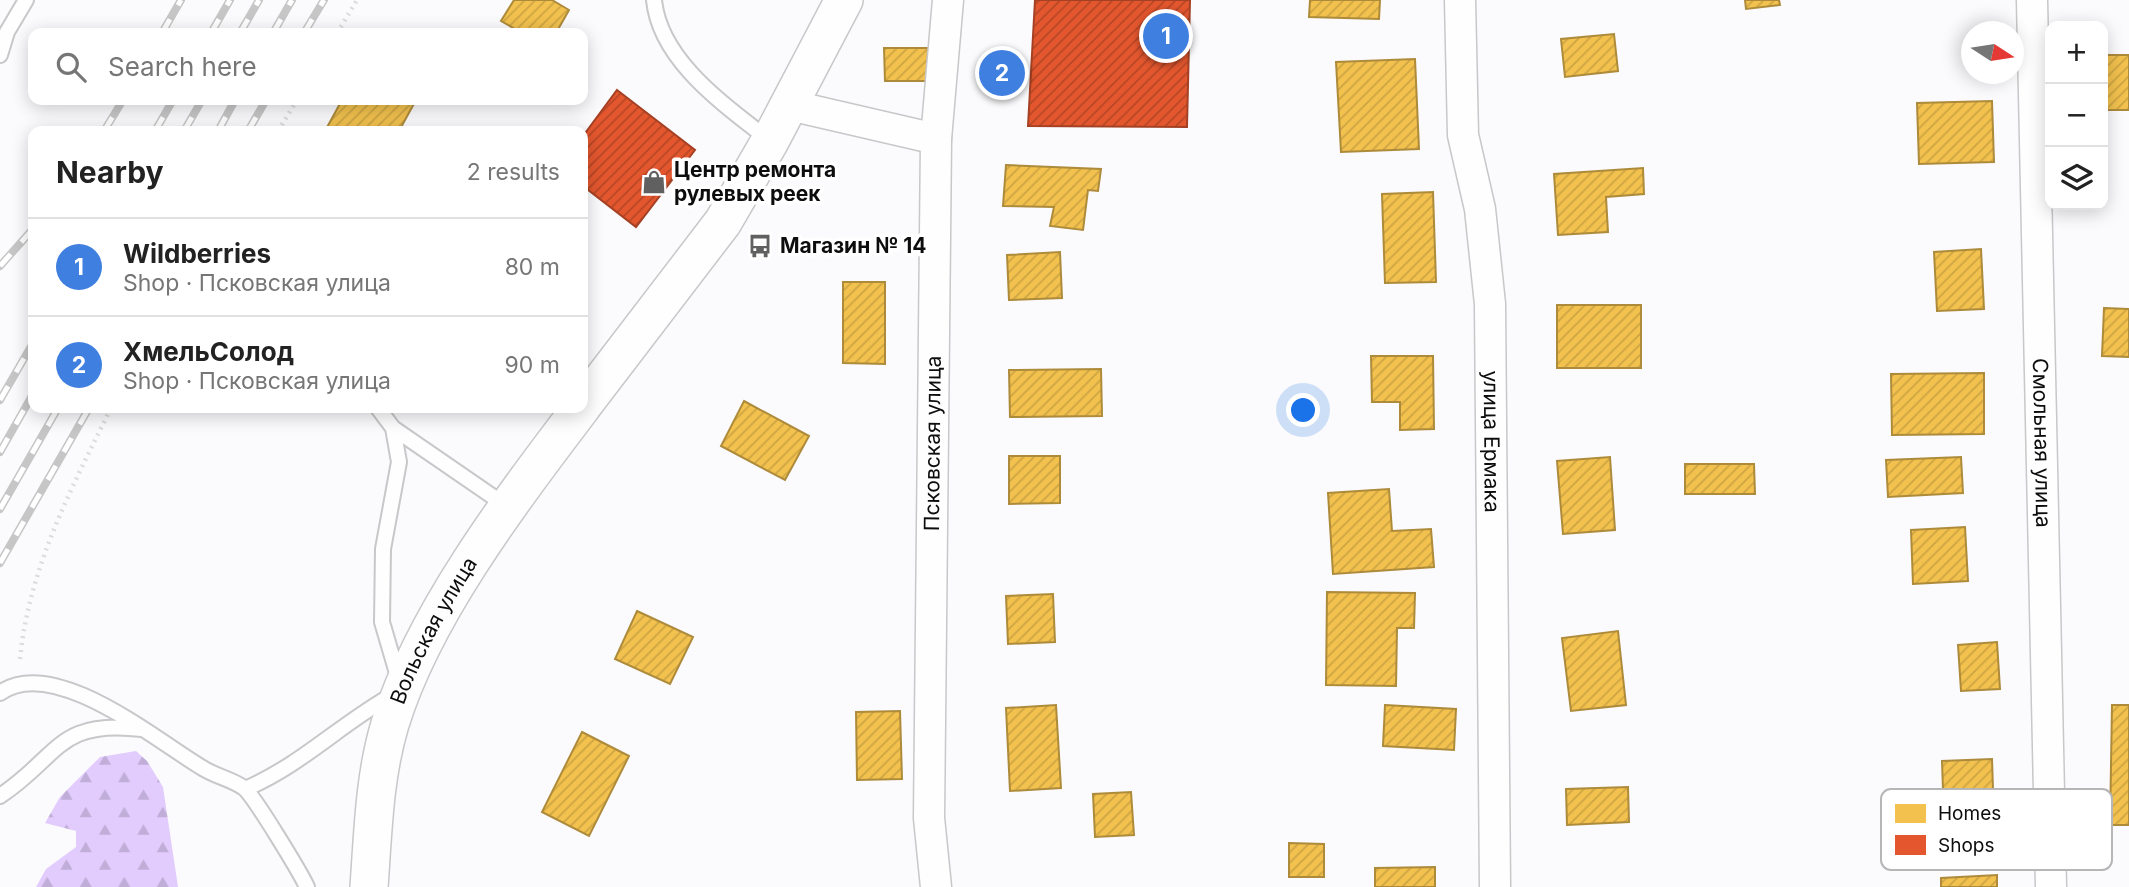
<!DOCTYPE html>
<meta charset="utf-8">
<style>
:root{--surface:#fff;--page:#f2f2f2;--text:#222;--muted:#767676;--line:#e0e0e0;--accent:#606061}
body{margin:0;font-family:Inter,sans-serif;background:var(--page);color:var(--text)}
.controls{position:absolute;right:21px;top:21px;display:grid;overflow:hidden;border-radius:14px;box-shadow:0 4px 18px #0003}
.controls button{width:63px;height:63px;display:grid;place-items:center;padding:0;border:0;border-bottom:2px solid var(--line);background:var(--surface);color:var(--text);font:35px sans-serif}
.compass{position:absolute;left:1961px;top:21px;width:63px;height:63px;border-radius:50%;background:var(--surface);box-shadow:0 4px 18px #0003;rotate:102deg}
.you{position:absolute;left:1304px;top:411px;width:24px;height:24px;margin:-18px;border:5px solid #fff;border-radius:50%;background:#1a73e8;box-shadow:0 0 0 10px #1a73e833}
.badge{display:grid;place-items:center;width:46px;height:46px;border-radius:50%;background:var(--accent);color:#fff;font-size:23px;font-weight:700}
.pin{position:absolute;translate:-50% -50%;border:4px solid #fff;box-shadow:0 2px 7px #0006}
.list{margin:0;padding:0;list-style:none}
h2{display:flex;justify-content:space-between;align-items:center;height:91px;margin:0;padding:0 28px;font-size:30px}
h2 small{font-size:23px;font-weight:400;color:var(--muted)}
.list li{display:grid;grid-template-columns:46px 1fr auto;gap:21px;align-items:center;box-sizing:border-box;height:98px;padding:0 28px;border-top:2px solid var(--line)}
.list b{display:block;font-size:26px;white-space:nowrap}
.list p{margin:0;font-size:23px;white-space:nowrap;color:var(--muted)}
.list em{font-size:23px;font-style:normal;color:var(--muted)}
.icon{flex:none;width:38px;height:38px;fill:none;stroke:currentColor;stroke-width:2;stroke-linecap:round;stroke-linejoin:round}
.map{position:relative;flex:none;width:2129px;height:887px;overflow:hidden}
.search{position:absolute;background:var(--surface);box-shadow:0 4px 18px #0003;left:28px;top:28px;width:560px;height:77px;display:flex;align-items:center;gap:18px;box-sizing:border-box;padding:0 24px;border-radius:14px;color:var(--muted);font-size:26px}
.panel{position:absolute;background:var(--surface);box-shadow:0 4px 18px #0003;left:28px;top:126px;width:560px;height:287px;border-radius:14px}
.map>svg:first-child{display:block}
.forest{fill:url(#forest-firs)}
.homes{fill:url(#homes-hatch);stroke:#ad8b3b;stroke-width:2}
.shops{fill:url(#shops-hatch);stroke:#a44124;stroke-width:2}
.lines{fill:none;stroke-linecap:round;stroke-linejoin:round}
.service-casing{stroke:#c8c7c9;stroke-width:18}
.minor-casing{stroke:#c8c7c9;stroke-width:33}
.tertiary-casing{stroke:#c8c7c9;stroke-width:40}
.path{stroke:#dcdcdd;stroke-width:4.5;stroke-dasharray:2 5;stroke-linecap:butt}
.service{stroke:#fefeff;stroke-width:14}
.minor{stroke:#fefeff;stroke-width:30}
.tertiary{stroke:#fefeff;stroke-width:37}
.rail-casing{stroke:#c6c6c7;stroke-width:8}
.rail{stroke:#fff;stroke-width:5;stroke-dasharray:16;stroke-linecap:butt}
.labels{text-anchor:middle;stroke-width:7;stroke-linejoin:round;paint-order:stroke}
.poi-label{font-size:21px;font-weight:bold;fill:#0d0d0e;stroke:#fff;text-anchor:start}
.street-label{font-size:21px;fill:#0d0d0e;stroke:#fff}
.key{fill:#fff;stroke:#b6b6b7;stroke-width:2}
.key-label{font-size:19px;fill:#0d0d0e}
</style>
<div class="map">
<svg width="2129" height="887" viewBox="0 0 2129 887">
<defs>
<pattern id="forest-firs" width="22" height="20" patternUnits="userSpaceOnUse" patternTransform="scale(1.75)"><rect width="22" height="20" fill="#e2ccfd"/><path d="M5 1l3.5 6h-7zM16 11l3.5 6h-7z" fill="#c1aed8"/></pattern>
<pattern id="homes-hatch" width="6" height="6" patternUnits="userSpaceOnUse" patternTransform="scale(1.75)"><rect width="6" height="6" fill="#f2c14e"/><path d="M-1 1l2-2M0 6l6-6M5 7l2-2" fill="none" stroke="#cea543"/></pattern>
<pattern id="shops-hatch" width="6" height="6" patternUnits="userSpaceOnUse" patternTransform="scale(1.75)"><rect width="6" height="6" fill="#e4572e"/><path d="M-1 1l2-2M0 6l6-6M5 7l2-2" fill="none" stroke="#b74626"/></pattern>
</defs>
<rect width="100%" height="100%" fill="#fbfafc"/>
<path class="forest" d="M136 751 147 761 163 787 178 887H36L46 869 76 847V831L45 823 60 797 100 757Z"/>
<path class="homes" d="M514 0H552L569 10 556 33H522L501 21Z
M1310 0H1380L1379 19 1309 17Z
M1745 0H1779L1780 5 1746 9Z
M1614 34 1618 71 1565 77 1561 39Z
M884 48H928L927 81H885Z
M2107 55H2129V110H2107Z
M1415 59 1419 149 1341 152 1336 62Z
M342 100H416L399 131H325Z
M1992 101 1994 162 1919 164 1917 103Z
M1006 165 1101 169 1098 191 1088 190 1083 230 1050 226 1054 207 1003 206Z
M1643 168 1644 194 1606 197 1608 232 1558 235 1554 174Z
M1433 192 1436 282 1385 283 1382 194Z
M1981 249 1984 309 1937 311 1934 252Z
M1060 252 1062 298 1009 300 1007 255Z
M843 282H885V364L843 363Z
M1557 305H1641V368H1557Z
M2104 308 2129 309V357L2102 356Z
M1371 356H1433L1434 429 1400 430V402H1372Z
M1101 369 1102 416 1010 417 1009 370Z
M1984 373V434L1892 435 1891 374Z
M744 401 809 436 785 480 721 446Z
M1009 456H1060V503L1009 504Z
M1610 457 1615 530 1563 534 1557 461Z
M1961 457 1963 493 1888 497 1886 460Z
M1685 464H1754L1755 494H1685Z
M1389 489 1392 531 1431 529 1434 567 1333 574 1328 493Z
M1965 527 1968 581 1913 584 1911 530Z
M1327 592 1415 593 1414 628H1397L1396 686 1326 685Z
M1053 594 1055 642 1008 644 1006 596Z
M637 611 693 637 670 684 615 659Z
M1618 631 1626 705 1571 711 1562 638Z
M1997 642 2000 689 1961 691 1958 645Z
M1056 705 1061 788 1010 791 1006 708Z
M1385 705 1456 709 1454 750 1383 746Z
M2112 705H2129V825H2110Z
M900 711 902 779 857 780 856 712Z
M582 732 629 756 589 836 542 812Z
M1992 759 1994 819 1944 820 1942 761Z
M1628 787 1629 822 1567 825 1566 789Z
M1131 792 1134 835 1095 837 1093 794Z
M1289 843 1324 844V877H1289Z
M1435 867V887H1375V868Z
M1997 875V887H1941V878Z"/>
<path class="shops" d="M1035 0H1190L1187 127 1028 126Z
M617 90 695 150 636 227 583 186V136Z"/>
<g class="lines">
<g class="service-casing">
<path id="service" d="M654 0C660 61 725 105 769 140
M0 55 7 32 26 0
M378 408 393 428 508 507
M393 428 399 462 383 549 382 622 399 680
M0 693C53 654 157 741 201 767 214 776 232 779 244 788 254 796 300 872 307 887
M245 789C303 764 340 724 394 694
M0 796C60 756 57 719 142 729"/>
</g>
<g class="minor-casing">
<g id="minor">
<path id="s1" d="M1460 0 1463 135 1480 209 1490 304 1495 887"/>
<path id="s2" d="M2032 0 2051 887"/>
<path d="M789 105 936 139"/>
<path id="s3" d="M936 887 929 818 936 139 948 0"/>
</g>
</g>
<g class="tertiary-casing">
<g id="tertiary">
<path d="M583 405 723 222 770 141 844 0"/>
<path id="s4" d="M369 887C373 833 374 777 390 724 423 615 512 499 581 408"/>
</g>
</g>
<path class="path" d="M337 33 357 0
M278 131 297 100
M20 659C29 568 71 489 111 408"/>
<use href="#service" class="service"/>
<use href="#minor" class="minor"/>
<use href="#tertiary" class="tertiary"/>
<g class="rail-casing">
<path id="rail" d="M162 33 181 0
M211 33 230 0
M240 33 259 0
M273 33 292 0
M304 33 324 0
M104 131 123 100
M155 131 173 100
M184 131 202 100
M218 131 235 100
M248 131 266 100
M0 266 33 229
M0 400 33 343
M0 452 33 394
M0 509 58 408
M0 563 89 408"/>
</g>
<use href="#rail" class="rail"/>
</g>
<defs>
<g id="shop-bare" transform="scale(1.89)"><path d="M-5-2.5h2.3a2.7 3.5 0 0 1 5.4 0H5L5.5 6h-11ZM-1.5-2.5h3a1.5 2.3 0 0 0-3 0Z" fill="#606061" stroke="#fff" stroke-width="2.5" paint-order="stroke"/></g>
<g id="bus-bare" transform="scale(1.89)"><path d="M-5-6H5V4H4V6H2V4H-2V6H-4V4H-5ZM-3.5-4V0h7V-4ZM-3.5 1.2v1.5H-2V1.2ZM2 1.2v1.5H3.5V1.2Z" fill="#606061" stroke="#fff" stroke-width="2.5" paint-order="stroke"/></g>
</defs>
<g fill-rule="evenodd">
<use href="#shop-bare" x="654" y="182"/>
<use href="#bus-bare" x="760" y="246"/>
</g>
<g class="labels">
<g class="poi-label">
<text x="674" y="177">Центр ремонта<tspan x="674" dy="24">рулевых реек</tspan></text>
<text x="780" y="253">Магазин № 14</text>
</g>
<g class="street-label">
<text dy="7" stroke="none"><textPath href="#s1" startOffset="444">улица Ермака</textPath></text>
<text dy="7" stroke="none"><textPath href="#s3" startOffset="444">Псковская улица</textPath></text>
<text dy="7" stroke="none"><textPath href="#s2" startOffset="443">Смольная улица</textPath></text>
<text dy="7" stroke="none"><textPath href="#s4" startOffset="268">Вольская улица</textPath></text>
</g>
</g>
<rect x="1881" y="789" width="231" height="81" rx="10" class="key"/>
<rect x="1895" y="804" width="31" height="19" fill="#f2c14e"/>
<rect x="1895" y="835" width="31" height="20" fill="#e4572e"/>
<g class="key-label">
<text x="1938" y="820">Homes</text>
<text x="1938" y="852">Shops</text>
</g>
</svg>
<div class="controls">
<button>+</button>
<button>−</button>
<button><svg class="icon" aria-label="layers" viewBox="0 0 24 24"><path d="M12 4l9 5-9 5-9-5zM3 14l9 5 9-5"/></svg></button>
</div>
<svg class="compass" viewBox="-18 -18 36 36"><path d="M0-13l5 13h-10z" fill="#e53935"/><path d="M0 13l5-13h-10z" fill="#767676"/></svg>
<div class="you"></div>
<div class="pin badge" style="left:1166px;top:36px;background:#3f7fe0">1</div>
<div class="pin badge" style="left:1002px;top:73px;background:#3f7fe0">2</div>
<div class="search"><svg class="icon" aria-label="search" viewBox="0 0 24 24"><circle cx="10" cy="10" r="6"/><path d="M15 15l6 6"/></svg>Search here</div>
<section class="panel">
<h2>Nearby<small>2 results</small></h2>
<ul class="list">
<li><span class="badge" style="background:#3f7fe0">1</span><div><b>Wildberries</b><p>Shop · Псковская улица</p></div><em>80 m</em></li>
<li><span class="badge" style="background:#3f7fe0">2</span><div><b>ХмельСолод</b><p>Shop · Псковская улица</p></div><em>90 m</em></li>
</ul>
</section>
</div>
